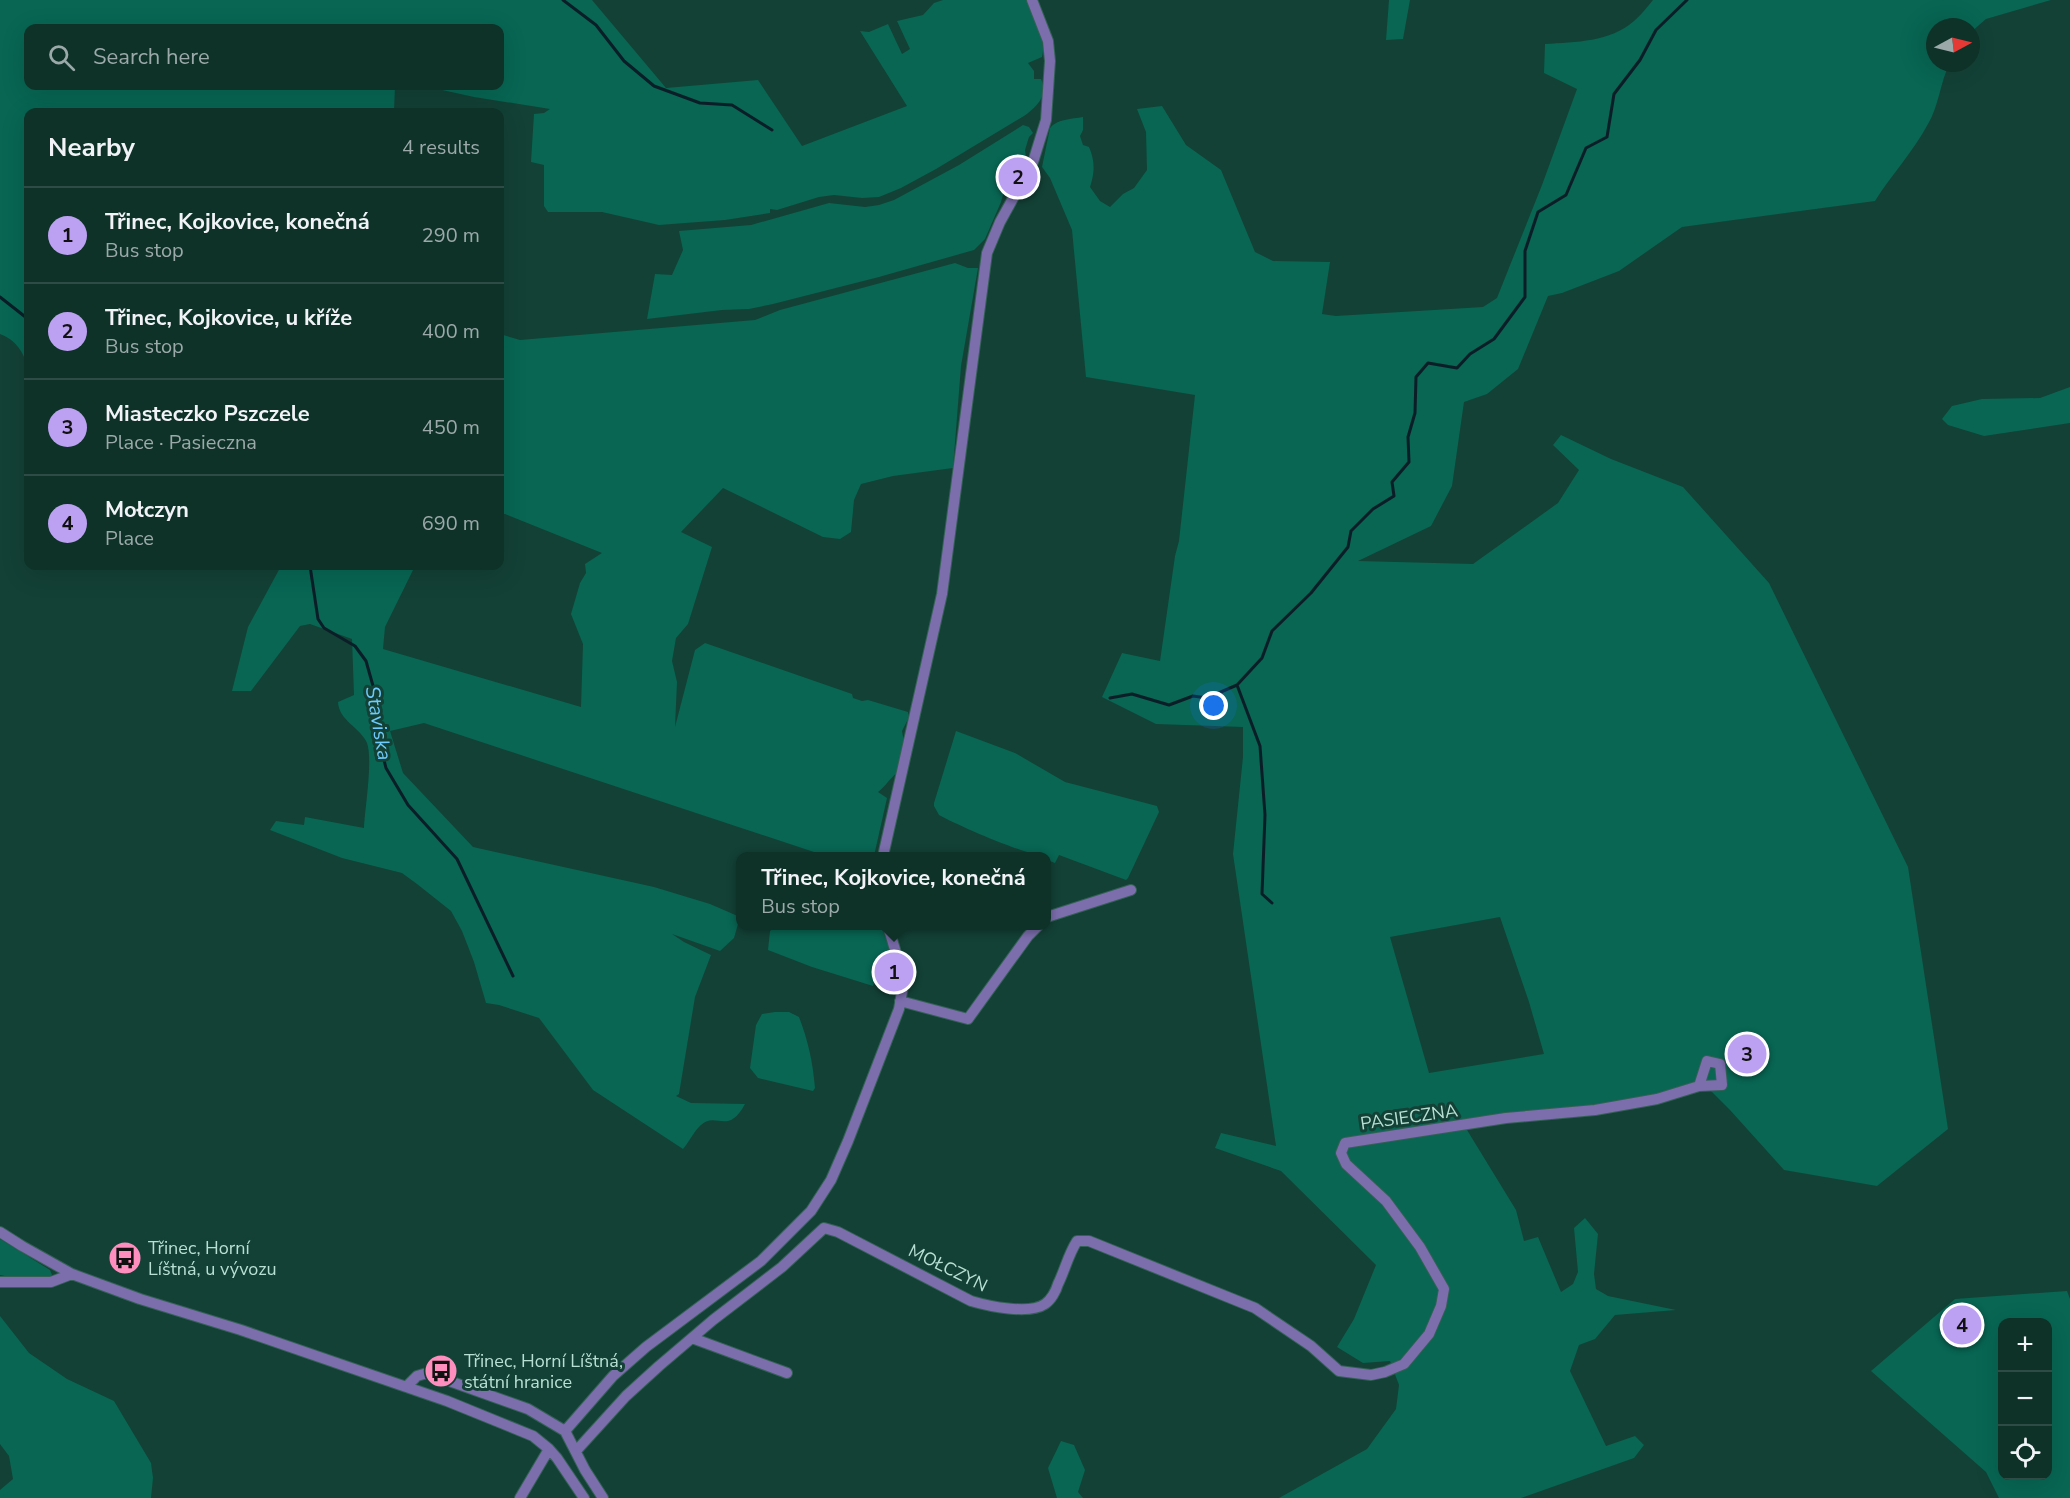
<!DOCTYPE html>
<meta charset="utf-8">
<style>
:root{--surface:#0e3128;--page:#1c3d34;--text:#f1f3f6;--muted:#9ba9a8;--line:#2e4c45;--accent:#bca0f2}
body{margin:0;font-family:"Nunito Sans",sans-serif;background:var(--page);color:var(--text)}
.controls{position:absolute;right:18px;bottom:18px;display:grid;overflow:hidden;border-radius:12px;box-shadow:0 6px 24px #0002}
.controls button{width:54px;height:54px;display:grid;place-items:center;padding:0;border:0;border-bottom:2px solid var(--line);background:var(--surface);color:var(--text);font:30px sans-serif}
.compass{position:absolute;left:1926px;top:18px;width:54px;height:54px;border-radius:50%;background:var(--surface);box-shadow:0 6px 24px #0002;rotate:83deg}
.you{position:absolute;left:1214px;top:706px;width:21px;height:21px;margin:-15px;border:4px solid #fff;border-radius:50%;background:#1a73e8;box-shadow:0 0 0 9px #1a73e833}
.badge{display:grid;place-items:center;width:39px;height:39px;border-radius:50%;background:var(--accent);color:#111;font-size:20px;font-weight:700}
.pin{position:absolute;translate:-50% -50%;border:3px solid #fff;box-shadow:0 2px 6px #0006}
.popup{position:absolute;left:736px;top:852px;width:315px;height:78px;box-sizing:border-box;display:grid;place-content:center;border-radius:12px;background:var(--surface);filter:drop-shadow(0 2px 4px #0005);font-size:20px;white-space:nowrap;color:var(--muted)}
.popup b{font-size:22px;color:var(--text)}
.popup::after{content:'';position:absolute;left:50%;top:100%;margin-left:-12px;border:12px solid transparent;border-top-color:var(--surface)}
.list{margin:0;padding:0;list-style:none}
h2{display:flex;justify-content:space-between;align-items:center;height:78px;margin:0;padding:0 24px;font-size:26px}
h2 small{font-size:20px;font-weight:400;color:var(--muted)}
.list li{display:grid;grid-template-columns:39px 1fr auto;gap:18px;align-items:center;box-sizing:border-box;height:96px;padding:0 24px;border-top:2px solid var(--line)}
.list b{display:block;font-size:22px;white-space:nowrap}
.list p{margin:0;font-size:20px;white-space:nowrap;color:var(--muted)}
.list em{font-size:20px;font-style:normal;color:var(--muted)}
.icon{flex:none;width:33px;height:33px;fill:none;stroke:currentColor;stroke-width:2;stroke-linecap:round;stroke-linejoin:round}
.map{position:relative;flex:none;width:2070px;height:1498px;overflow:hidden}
.search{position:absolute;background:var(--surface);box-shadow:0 6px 24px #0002;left:24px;top:24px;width:480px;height:66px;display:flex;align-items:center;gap:15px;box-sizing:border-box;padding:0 21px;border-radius:12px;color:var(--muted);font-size:22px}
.panel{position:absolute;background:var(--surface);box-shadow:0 6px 24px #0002;left:24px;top:108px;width:480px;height:462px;border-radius:12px}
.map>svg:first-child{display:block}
.green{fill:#086653;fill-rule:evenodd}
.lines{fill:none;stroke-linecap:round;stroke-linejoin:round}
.stream{stroke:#0b1e28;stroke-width:3}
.minor-casing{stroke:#346155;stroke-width:12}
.minor{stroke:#7c6dad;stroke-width:10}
.labels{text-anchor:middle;stroke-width:6;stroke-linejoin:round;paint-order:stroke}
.street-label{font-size:18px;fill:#b8dfd3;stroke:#134136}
.poi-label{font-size:18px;fill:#b8dfd3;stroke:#134136;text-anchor:start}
.water-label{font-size:20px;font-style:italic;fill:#6fcbfc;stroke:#134136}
</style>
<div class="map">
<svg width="2070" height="1498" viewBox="0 0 2070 1498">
<rect width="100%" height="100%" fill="#134136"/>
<path class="green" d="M0 0H592L666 88 758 80 802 146 907 106 860 31 869 32 888 24 902 54 910 49 897 21 923 15 934 3 943 0H1026C1033 17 1047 39 1042 57L1028 63 1034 71V79H1041C1049 96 1036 107 1024 116L936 169 901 188 879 197 862 198 834 195 819 197 777 210 770 209V213L725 220 659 225 602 212H548L544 206V165L531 162 534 114 544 113 550 109 474 97 424 86H500V28H28V86H395L394 112H28V369C24 352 16 340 0 334Z
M1389 0H1410L1403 39 1386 40Z
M1653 0H2051L1986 19 1971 32V27H1935V63H1950C1940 82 1939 106 1928 124 1913 152 1892 174 1875 201L1682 227 1619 271 1562 293 1548 296 1518 369 1487 394 1464 402 1452 486 1431 526 1358 561 1473 564 1558 503 1579 470 1553 445 1561 435 1611 459 1683 487 1769 583 1908 867 1948 1129 1877 1186 1784 1170 1730 1110 1709 1089 1505 1122 1467 1130 1516 1210 1524 1241 1538 1237 1561 1292 1573 1284 1578 1272 1574 1228 1585 1218 1598 1234 1594 1274 1596 1289 1608 1296 1676 1310 1615 1315 1595 1339 1579 1345 1570 1371 1606 1446 1635 1436 1644 1445 1634 1458 1521 1498H1279L1367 1449 1396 1409 1399 1385 1390 1361 1363 1363 1337 1347 1354 1319 1376 1265 1281 1171 1215 1148 1221 1133 1276 1146 1233 854 1243 757V727L1156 724 1102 697 1122 653 1160 661 1175 556 1179 541 1195 395 1086 377 1072 230 1050 178 1042 167 1050 128C1057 119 1072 119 1083 117V130L1080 136 1083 145 1089 147C1095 161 1095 172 1090 187L1100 201 1110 207 1123 194 1134 188 1147 170 1146 132 1137 109 1162 106 1186 145 1221 170 1255 252 1273 261 1330 262 1322 314 1336 316 1483 307 1497 298 1542 185 1577 89 1544 73 1545 44C1576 42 1610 42 1634 21 1641 15 1647 7 1653 0ZM1500 917 1529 1002 1544 1054 1429 1073 1390 937Z
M1023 125 1029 127 1033 133 1029 137 1025 150 1026 156 1015 177 1005 188 1001 202 985 239 974 250 879 277 773 304 749 309 722 310 647 319 655 274 672 275 683 250 679 231 751 225 829 203 865 207 879 205 894 200 959 165Z
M955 263 968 268H978L961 366 953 468 893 476 861 484 854 500 851 532 840 539 823 537 723 488 681 532 712 547 688 624 676 638 672 661 677 682 675 727 695 650 705 643 852 694 853 698 862 701 868 700 908 712 909 717 902 731 904 742 897 773C889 779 886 786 878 792L887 798 874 856H816L814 852 424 723 390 731 403 773 473 847 654 887 710 904 740 917 734 938 720 951 672 934 684 942 711 955 695 997 679 1094 676 1096 691 1103 745 1104C728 1136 716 1111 701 1125 694 1131 689 1142 683 1149L593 1090 539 1018 499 1005 486 1003 474 962 462 931 451 911 417 884 402 873 342 858 270 830 276 821 304 825 305 817 364 828C365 808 373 760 367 743 360 727 339 721 338 702L354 695 352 639 310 624 300 626 251 691H232L248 627 281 566H415L385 627 383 649 581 707 583 644 571 614 580 583 586 573 585 564 602 553 505 514H500V334L520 340 755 320 780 310Z
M2070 387V423L1984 436 1948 425 1942 419 1952 406 1982 399 2040 398Z
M956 731 1015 753 1065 782 1157 806 1159 812 1128 878 1126 880 1059 855 1055 863 1047 860V856C1027 856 959 826 939 815L934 806V803Z
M776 926H881L893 957 881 966 873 986 812 967 768 950 770 931Z
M775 1012H789L799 1017C808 1040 813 1063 815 1088L813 1091 758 1078 750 1068 756 1025 762 1014Z
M0 1239 50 1270 52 1275C40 1286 15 1278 0 1275Z
M2067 1291 2070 1299V1498H1999L1986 1472 1871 1371 1955 1299ZM2002 1322H2048V1476H2002Z
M0 1316 29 1353 67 1379 114 1401 151 1463 153 1478 151 1498H0V1490L13 1479 9 1456 0 1444Z
M1061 1441 1074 1445 1085 1470 1078 1492 1083 1498H1057L1048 1468Z"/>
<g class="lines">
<path class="stream" d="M563 0 596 25 624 61 654 86 700 103 732 105 772 130
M0 297 28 319
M310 566 318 619 324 628 355 646 366 661 377 700V733L386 768 408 805 457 859 513 976
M1110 698 1132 694 1169 705 1193 696 1207 698 1237 685
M1272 903 1262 894 1265 815 1260 746 1237 685 1262 658 1272 631 1311 593 1348 547 1351 531 1373 509 1394 496 1392 482 1409 462 1408 437 1415 413 1416 377 1428 363 1457 368 1470 354 1494 339 1525 297V251L1538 212 1566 195 1586 148 1607 137 1614 94 1640 60 1656 30 1687 0"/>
<g class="minor-casing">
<path id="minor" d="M883 856 942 594 987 253 1000 222 1033 162 1046 120 1050 61 1048 41 1032 0
M1047 917 1131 890
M900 1001 968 1019 1028 936 1038 926
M0 1232 22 1246 72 1274 140 1299 241 1330 447 1401 533 1436 549 1449 557 1458 584 1498
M0 1282H51L72 1274
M692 1338 787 1373
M406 1387 417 1376 427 1373 528 1409 565 1431 585 1470 603 1498
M565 1431 613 1376 646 1347 761 1261 811 1211 831 1180 848 1141 899 1009 904 980 888 926
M576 1451 626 1396 659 1366 713 1320 782 1267 824 1228 838 1232 971 1301C988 1306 1029 1315 1045 1304 1051 1300 1056 1291 1058 1284 1065 1270 1068 1255 1077 1241H1089L1255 1308 1311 1346 1339 1371 1371 1375 1385 1372 1404 1364 1429 1334 1441 1306 1444 1289 1420 1247 1386 1201 1346 1164 1341 1153 1345 1143 1506 1118 1595 1110 1657 1099 1699 1086 1722 1085 1720 1064 1707 1061 1699 1086
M520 1498 549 1449"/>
</g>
<use href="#minor" class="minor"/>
</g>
<defs>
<g id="bus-disc" transform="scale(1.725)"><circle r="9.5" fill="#fd8ebe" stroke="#134136"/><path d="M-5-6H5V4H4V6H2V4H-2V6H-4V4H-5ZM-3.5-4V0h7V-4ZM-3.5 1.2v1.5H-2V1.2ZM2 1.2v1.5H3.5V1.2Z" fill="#111"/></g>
</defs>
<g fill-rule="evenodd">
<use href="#bus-disc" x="125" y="1258"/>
<use href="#bus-disc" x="441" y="1371"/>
</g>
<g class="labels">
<g class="street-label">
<text transform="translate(1409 1117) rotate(-8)" y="6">PASIECZNA</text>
<text transform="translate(948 1268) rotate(26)" y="6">MOŁCZYN</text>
</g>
<g class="poi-label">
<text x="148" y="1254">Třinec, Horní<tspan x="148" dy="21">Líštná, u vývozu</tspan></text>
<text x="464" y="1367">Třinec, Horní Líštná,<tspan x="464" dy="21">státní hranice</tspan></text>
</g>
<g class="water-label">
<text transform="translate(379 723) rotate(80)" y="7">Staviska</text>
</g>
</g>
</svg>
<div class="controls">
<button>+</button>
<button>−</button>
<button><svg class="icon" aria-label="locate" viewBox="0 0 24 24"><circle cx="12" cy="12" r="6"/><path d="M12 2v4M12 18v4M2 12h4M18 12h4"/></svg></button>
</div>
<svg class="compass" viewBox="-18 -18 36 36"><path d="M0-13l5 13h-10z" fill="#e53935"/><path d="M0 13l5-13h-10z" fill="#9ba9a8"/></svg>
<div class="you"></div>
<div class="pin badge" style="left:894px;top:972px">1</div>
<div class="popup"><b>Třinec, Kojkovice, konečná</b>Bus stop</div>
<div class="pin badge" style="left:1018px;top:177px">2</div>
<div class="pin badge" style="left:1747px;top:1054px">3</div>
<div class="pin badge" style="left:1962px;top:1325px">4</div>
<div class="search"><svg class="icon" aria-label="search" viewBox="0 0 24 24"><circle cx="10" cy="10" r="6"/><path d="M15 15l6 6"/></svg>Search here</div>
<section class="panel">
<h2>Nearby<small>4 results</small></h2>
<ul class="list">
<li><span class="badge">1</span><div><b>Třinec, Kojkovice, konečná</b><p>Bus stop</p></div><em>290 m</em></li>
<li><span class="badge">2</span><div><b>Třinec, Kojkovice, u kříže</b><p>Bus stop</p></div><em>400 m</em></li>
<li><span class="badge">3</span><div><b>Miasteczko Pszczele</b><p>Place · Pasieczna</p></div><em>450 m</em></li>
<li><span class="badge">4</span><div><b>Mołczyn</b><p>Place</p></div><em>690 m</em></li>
</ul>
</section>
</div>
